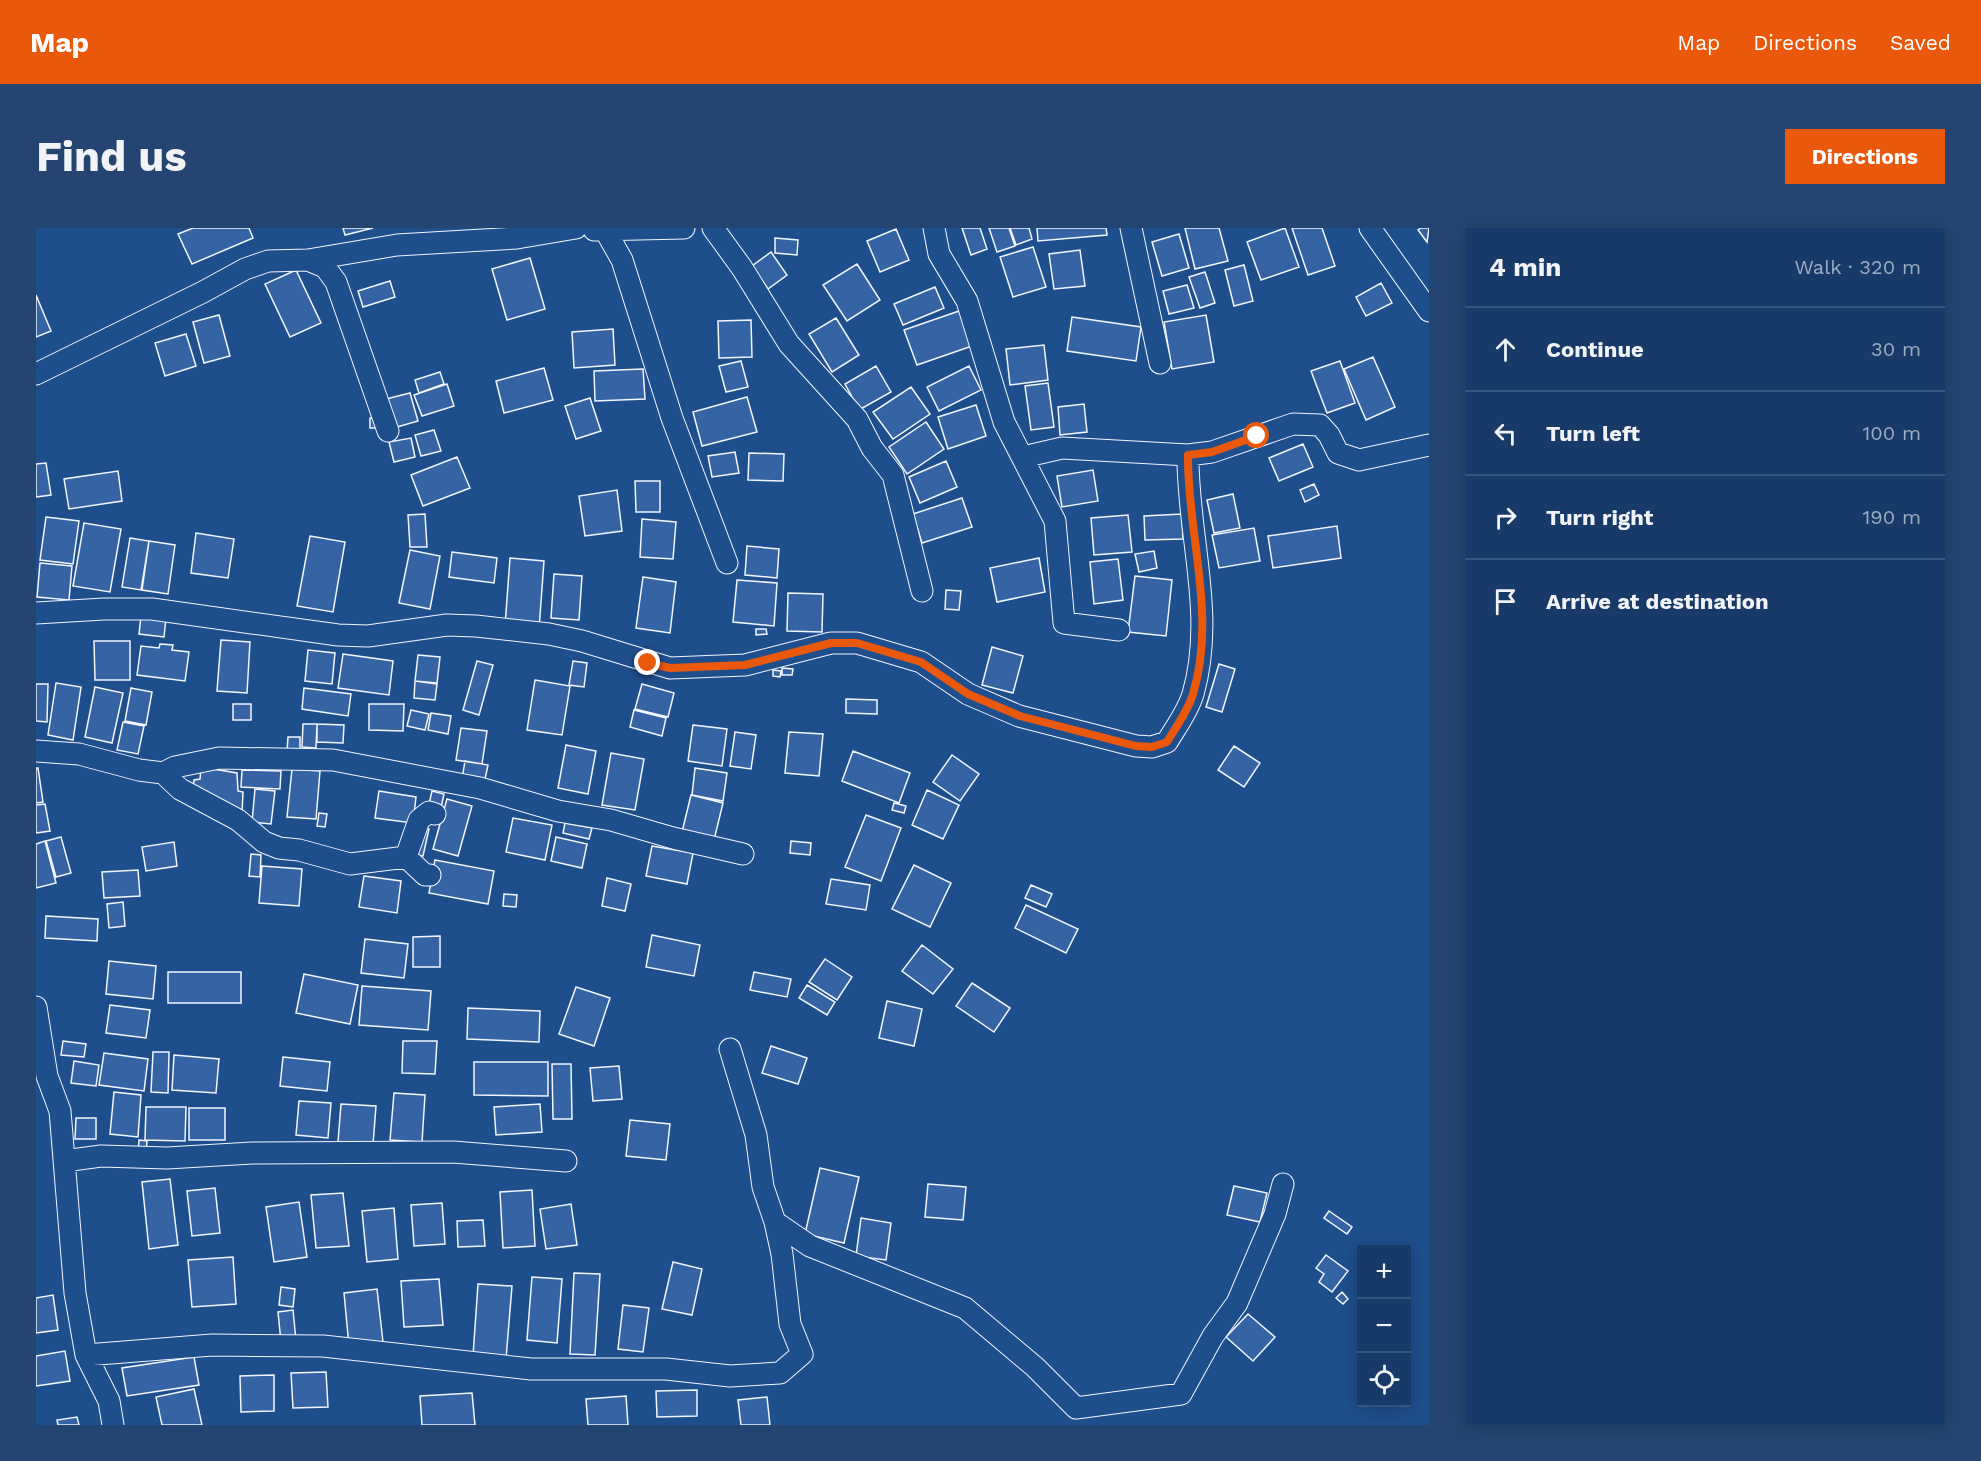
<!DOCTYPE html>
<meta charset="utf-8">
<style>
:root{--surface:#173a69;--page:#244571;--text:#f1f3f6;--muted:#9eadc0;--line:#36547d;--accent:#ea580c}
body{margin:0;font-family:"Work Sans",sans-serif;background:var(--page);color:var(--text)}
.controls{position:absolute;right:18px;bottom:18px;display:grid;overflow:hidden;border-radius:0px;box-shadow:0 3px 15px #0003}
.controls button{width:54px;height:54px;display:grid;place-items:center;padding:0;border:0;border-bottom:2px solid var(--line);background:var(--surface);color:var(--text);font:30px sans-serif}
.stop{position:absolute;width:18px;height:18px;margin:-14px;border:4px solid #ea580c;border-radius:50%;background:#fff}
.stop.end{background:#ea580c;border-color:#fff;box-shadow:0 2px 6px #0008}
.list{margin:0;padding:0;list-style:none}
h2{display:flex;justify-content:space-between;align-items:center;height:78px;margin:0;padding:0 24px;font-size:26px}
h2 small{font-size:20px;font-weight:400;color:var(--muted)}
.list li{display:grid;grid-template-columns:39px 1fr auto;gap:18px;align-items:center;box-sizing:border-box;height:84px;padding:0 24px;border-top:2px solid var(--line)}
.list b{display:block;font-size:22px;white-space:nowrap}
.list em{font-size:20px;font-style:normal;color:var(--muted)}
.icon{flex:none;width:33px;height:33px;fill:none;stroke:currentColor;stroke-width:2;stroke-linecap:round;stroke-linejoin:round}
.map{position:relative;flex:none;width:1393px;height:1197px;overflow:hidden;border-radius:0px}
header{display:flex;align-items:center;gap:36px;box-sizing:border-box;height:84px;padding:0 30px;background:var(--accent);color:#fff}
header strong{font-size:28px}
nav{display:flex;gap:33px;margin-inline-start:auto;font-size:21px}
.intro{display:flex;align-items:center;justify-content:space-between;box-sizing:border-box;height:144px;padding:0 36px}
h1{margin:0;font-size:42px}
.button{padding:15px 27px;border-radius:0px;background:var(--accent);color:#fff;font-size:21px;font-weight:700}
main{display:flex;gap:36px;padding:0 36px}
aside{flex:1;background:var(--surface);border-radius:0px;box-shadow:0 3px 15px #0003}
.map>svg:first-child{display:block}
.building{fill:#3563a3;stroke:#f2f6ff;stroke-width:1.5}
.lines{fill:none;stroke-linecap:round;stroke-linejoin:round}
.minor-casing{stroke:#f2f6ff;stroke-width:23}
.minor{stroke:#1f4e8c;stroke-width:21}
.route{stroke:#ea580c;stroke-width:8}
</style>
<header>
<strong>Map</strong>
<nav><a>Map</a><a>Directions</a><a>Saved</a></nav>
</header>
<div class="intro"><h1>Find us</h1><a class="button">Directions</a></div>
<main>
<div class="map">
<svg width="1393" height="1197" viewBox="0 0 1393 1197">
<rect width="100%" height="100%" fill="#1f4e8c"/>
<path class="building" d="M157 0H213L217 10 156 36 142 6Z
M307 0H337L309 7Z
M926 0H944L951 21 935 27Z
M953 0H973L979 18 961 24Z
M974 0H993L996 11 980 17Z
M1001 0H1070L1071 7 1002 13Z
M1149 0H1183L1192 33 1159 41Z
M1249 0 1263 39 1225 52 1211 14Z
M1256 0H1286L1299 38 1272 47Z
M1385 0H1393L1391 14 1382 2Z
M860 1 873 32 844 44 831 13Z
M1143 6 1153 40 1126 48 1116 14Z
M739 10 762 12 761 27 739 25Z
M997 19 1010 59 977 69 964 29Z
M1044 22 1049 58 1018 61 1013 26Z
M735 24 751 47 732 61 716 38Z
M494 30 509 81 471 92 456 41Z
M821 36 844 72 811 93 787 57Z
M1208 37 1217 73 1198 78 1189 42Z
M260 42 285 95 254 109 229 56Z
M1169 44 1179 75 1164 80 1153 49Z
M354 53 359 69 327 79 322 63Z
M1345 55 1356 75 1330 88 1320 69Z
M1151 57 1158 80 1133 86 1127 63Z
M899 59 908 80 867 97 858 76Z
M0 67 15 103 0 109Z
M923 83 936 118 881 137 868 102Z
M183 87 194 128 168 135 157 94Z
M1170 87 1178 134 1136 141 1128 94Z
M1036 89 1105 99 1100 133 1031 123Z
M800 90 823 127 796 144 773 106Z
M715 92 716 129 683 130 682 93Z
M577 101 579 137 538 140 536 104Z
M150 106 160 138 129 148 119 115Z
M1008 117 1012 152 974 157 970 121Z
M1337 129 1359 179 1330 192 1308 141Z
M705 133 712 159 690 164 683 138Z
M1304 133 1319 175 1291 185 1275 143Z
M840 138 855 164 823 182 809 156Z
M933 138 945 162 903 183 891 159Z
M508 140 517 172 468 185 460 153Z
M607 141 609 171 559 173 558 143Z
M404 144 408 156 383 165 379 152Z
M1012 155 1018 199 995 202 989 158Z
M411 156 418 178 386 188 378 167Z
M875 159 894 186 857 211 837 184Z
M374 165 382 193 354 201 346 172Z
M711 169 721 204 666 218 657 184Z
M554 170 565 203 540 211 529 178Z
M1048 176 1051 204 1024 207 1022 179Z
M940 177 950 208 912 221 902 189Z
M334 190H345V200H334Z
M890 194 908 221 871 246 853 219Z
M398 202 405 223 385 228 379 207Z
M375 210 379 229 358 234 353 214Z
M1267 216 1277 239 1243 253 1233 230Z
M699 224 703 245 676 249 672 228Z
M713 225 748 226 747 253 712 252Z
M421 229 434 260 387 278 375 247Z
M910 233 921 259 884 275 873 249Z
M10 235 15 267 0 269V236Z
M1057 242 1062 273 1026 279 1021 248Z
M82 243 86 273 33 281 28 251Z
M599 253H624V284H600Z
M1278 256 1283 267 1269 274 1264 262Z
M581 262 586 303 549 308 543 268Z
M1197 266 1204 300 1178 305 1171 272Z
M926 270 936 299 886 315 877 286Z
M389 286 391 319H374L372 287Z
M1146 286 1147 311 1109 312 1108 288Z
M1092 287 1096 324 1058 327 1055 290Z
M10 289 43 293 37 336 4 332Z
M606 291 640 294 637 331 604 329Z
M48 295 85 301 74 364 37 358Z
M1301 298 1305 330 1237 340 1232 308Z
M1218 300 1224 333 1183 340 1176 307Z
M160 305 198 311 192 350 155 345Z
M274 308 309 314 297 384 261 378Z
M94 310 113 313 105 362 86 359Z
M113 313 139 317 132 366 106 362Z
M711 318 743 321 741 350 709 347Z
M374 322 404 328 394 381 363 375Z
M1118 323 1121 340 1103 344 1099 326Z
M416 324 461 330 458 355 413 349Z
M474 330 508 333 503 401 469 398Z
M1003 330 1009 364 961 374 954 340Z
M1082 331 1087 372 1058 376 1054 334Z
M4 335 36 338 33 372 1 369Z
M518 346 546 348 543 392 515 390Z
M1099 348 1136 352 1130 408 1092 404Z
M607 349 640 354 634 405 600 400Z
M701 352 741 355 738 398 697 394Z
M910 362 925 363 923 382 909 381Z
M752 365 787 366 786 404 751 403Z
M105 388 130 390 128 409 103 406Z
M720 401H730L731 406 720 407Z
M185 412 214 414 211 465 181 463Z
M58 413H94V452H59Z
M124 416 137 417 136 422 153 424 149 453 101 447 105 418 123 420Z
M956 419 987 428 977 465 946 457Z
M272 422 299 425 296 456 269 453Z
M307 426 357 433 353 467 302 460Z
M382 427 404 429 401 455 379 453Z
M441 433 457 437 443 487 427 482Z
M537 433 551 435 548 459 533 457Z
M1183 436 1199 441 1186 484 1170 479Z
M746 440 757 441 756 447H746Z
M737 442 745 443 744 449 737 448Z
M499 452 534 458 526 507 491 502Z
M379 453 401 456 399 472 378 470Z
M20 455 45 459 37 512 12 507Z
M0 456H12L11 494 0 493Z
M606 456 638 465 632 489 599 481Z
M59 459 87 465 76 515 49 509Z
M95 460 116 464 110 497 89 493Z
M268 460 315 466 312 488 266 481Z
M810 471 841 472V486L810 485Z
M197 476H215V492H197Z
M333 476H368L367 503 333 502Z
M375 482 393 486 389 502 371 498Z
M598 482 630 490 626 508 594 499Z
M395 485 415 488 412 506 392 502Z
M87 494 108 498 102 526 81 522Z
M267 496H281L280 520 266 519Z
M281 496 308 497 307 515 281 514Z
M657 497 691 501 686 538 652 533Z
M425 500 451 503 446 536 420 532Z
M699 504 720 507 715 541 694 538Z
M753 504 787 506 783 548 749 545Z
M252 509H264V525L251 524Z
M530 517 560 523 552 566 522 560Z
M1198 518 1224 535 1208 559 1182 542Z
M817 523 874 545 863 575 806 553Z
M575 525 608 531 599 582 566 577Z
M916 527 943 546 924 573 897 554Z
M429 533 452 537 448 556 426 551Z
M165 539 201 545 202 563 207 564 206 586 157 562 158 552 164 551Z
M0 540H2L7 574 0 575Z
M659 540 691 545 687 573 656 567Z
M256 541 284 543 280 591 251 589Z
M206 542 245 543 244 561 205 559Z
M219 561 239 563 235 596 216 594Z
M891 562 923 577 907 611 876 597Z
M343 563 380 569 377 595 339 590Z
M396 563 408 566 405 580 393 576Z
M655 567 687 575 678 612 646 604Z
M411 571 436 578 422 628 397 621Z
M858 575 870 578 868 585 856 582Z
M9 576 14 603 0 605V577Z
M283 585 291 586 289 599 281 598Z
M830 587 865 600 845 653 809 639Z
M477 590 516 597 509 632 470 624Z
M529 595 556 600 553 611 527 605Z
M383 599 393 601 387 628 377 627Z
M25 609 35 645 20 649 10 613Z
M520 609 551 616 546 640 515 633Z
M9 613 20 655 0 660V616Z
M755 613 775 615 774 627 754 625Z
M138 614 141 638 110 643 106 619Z
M616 618 657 625 651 656 610 648Z
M215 626 225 627 224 649 213 648Z
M399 632 458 643 452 676 393 665Z
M878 637 915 655 894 699 856 681Z
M226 638 266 641 263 678 223 675Z
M102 642 104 668 68 670 66 644Z
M328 648 365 653 361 685 323 679Z
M571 650 595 656 589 683 566 678Z
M795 651 834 657 830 682 790 676Z
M995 657 1016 666 1010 679 989 670Z
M468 666 481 667 480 679 467 678Z
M87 674 89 698 73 700 71 676Z
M990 677 1042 701 1030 725 979 700Z
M10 688 62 691 61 713 9 710Z
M616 707 664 717 658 748 610 739Z
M404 708V739H377V709Z
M329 711 372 716 368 750 325 745Z
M886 717 917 741 897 766 866 743Z
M789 731 816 749 801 772 773 754Z
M73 733 120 738 117 771 70 766Z
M132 744H205V775H132Z
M718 744 755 751 751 769 714 762Z
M268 746 322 757 314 796 260 785Z
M936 755 974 780 958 804 920 778Z
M771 757 799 774 791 787 763 770Z
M326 758 395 763 392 802 323 797Z
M540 759 574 770 558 818 523 806Z
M851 773 886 781 878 818 843 810Z
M74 777 114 782 110 810 70 805Z
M432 780 504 783 503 814 431 811Z
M27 813 50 816 48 829 25 827Z
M367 813H401L399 846 366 845Z
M735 818 771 830 762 856 726 845Z
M117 824H133L132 865 115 864Z
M68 825 112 831 108 863 63 857Z
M138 827 183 831 180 865 136 862Z
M247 829 294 834 291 863 244 858Z
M38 833 63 837 60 858 35 855Z
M438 834H512V868L438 867Z
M516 836H535L536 891H517Z
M583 838 586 871 557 873 554 840Z
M78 864 105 867 102 909 74 906Z
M358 865 389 867 386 914 354 912Z
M263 873 295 875 292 910 260 907Z
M305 876 340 878 337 917 302 914Z
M504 876 506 904 460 907 458 879Z
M110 879H150L149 913 109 912Z
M153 880H189V912H153Z
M40 890H60V911H39Z
M594 892 634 896 630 932 590 928Z
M103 912 111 913 110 925H102Z
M784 940 823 949 808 1015 769 1006Z
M134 951 142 1017 113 1021 106 954Z
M892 956 930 959 927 992 889 989Z
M1198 958 1231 965 1224 994 1191 987Z
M179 960 184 1005 156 1008 151 963Z
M496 962 499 1018 467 1020 464 964Z
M307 965 313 1018 280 1020 275 967Z
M263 974 271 1029 238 1034 230 979Z
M406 975 409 1016 378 1018 375 977Z
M535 976 541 1017 510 1021 504 981Z
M358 980 362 1031 331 1034 326 983Z
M1293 983 1316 999 1311 1006 1288 990Z
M825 990 855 995 850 1032 820 1028Z
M447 992 449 1018 422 1019 421 993Z
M1290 1027 1312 1043 1296 1064 1283 1054 1288 1046 1280 1040Z
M197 1029 200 1076 156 1079 152 1032Z
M637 1034 666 1041 656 1087 626 1081Z
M538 1045 564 1046 559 1127 534 1126Z
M496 1049 526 1051 521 1115 491 1112Z
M403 1051 407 1097 368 1099 365 1053Z
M442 1056 476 1058 470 1131 437 1128Z
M245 1059 259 1061 257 1079 243 1077Z
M341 1061 347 1114 313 1118 308 1065Z
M1306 1064 1312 1071 1307 1076 1300 1070Z
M17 1067 22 1102 0 1105V1070Z
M587 1077 613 1080 607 1124 582 1121Z
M257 1082 260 1112 245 1114 242 1084Z
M1212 1086 1239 1109 1217 1133 1190 1109Z
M29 1123 34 1153 0 1158V1128Z
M158 1129 163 1157 91 1168 86 1140Z
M290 1144 292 1179 257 1180 255 1145Z
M238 1147V1183L205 1184 204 1148Z
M158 1161 166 1197H126L120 1169Z
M661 1162V1188L621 1189 620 1163Z
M436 1165 439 1197H386L384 1168Z
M590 1168 592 1197H552L550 1171Z
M731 1169 734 1197H705L702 1172Z
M41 1189 43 1197H22L21 1192Z"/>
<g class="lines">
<g class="minor-casing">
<path id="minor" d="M677 0 706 40 753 116 821 191 836 220 857 247 886 363
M898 0 903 26 931 73 968 194 1019 293 1028 395 1083 402
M1095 0 1124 135
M1334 0 1393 83
M558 2 648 0
M569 2 586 32 636 190 691 335
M272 32 361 17 481 10 540 0
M0 146 167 64 209 41 232 33 272 32 289 39 300 54 352 203
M987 229 1026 220 1152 227 1176 224 1257 196 1284 197 1293 207 1302 225 1323 232 1393 217
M0 385 68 381H116L302 407 332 408 411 397 440 398 513 406 546 413 634 440 709 437 795 415H821L885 434 932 466 983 488 1100 518 1116 519 1131 514C1140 499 1152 483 1157 466 1180 386 1151 306 1152 227
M0 523 43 526 103 542 127 545 144 561 202 592 228 614 243 620 263 622 314 636 370 629 389 647H394
M127 545 139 539 183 530 297 532 444 560 522 583 575 592 637 610 707 626
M370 629 383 592 393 584 399 586
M0 779 11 848 24 883 39 1065 50 1127 73 1173 77 1197
M694 821 720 907 727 959 739 994 774 1018 929 1080 999 1139 1040 1180 1145 1166 1177 1108 1201 1075 1239 986 1247 956
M28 933 65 928 131 930 216 925 417 924 530 933
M50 1127 176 1117 287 1118 495 1141H630L694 1148 744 1145 766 1126 754 1096 746 1026 739 994"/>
</g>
<use href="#minor" class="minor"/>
</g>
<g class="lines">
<path class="route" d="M612 435 634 440 709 437 795 415H821L885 434 932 466 984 488 1100 518 1116 519 1131 514C1140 499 1152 483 1157 466 1181 386 1151 306 1152 227L1176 224 1221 208"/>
</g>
</svg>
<div class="controls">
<button>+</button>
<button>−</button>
<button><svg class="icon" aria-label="locate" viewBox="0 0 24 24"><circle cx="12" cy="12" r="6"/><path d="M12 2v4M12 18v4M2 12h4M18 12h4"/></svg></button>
</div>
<div class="stop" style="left:1221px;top:208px"></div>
<div class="stop end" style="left:612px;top:435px"></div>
</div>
<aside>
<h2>4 min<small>Walk · 320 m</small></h2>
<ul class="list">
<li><svg class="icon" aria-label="ahead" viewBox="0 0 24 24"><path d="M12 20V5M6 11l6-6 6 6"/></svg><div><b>Continue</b></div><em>30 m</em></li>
<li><svg class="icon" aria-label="left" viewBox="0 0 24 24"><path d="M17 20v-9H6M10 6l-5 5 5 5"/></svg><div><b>Turn left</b></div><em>100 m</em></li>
<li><svg class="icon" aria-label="right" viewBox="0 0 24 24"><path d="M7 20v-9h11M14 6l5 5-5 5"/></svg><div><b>Turn right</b></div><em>190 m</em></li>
<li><svg class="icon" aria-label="arrive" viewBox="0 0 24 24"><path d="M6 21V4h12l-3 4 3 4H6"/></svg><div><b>Arrive at destination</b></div></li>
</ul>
</aside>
</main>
